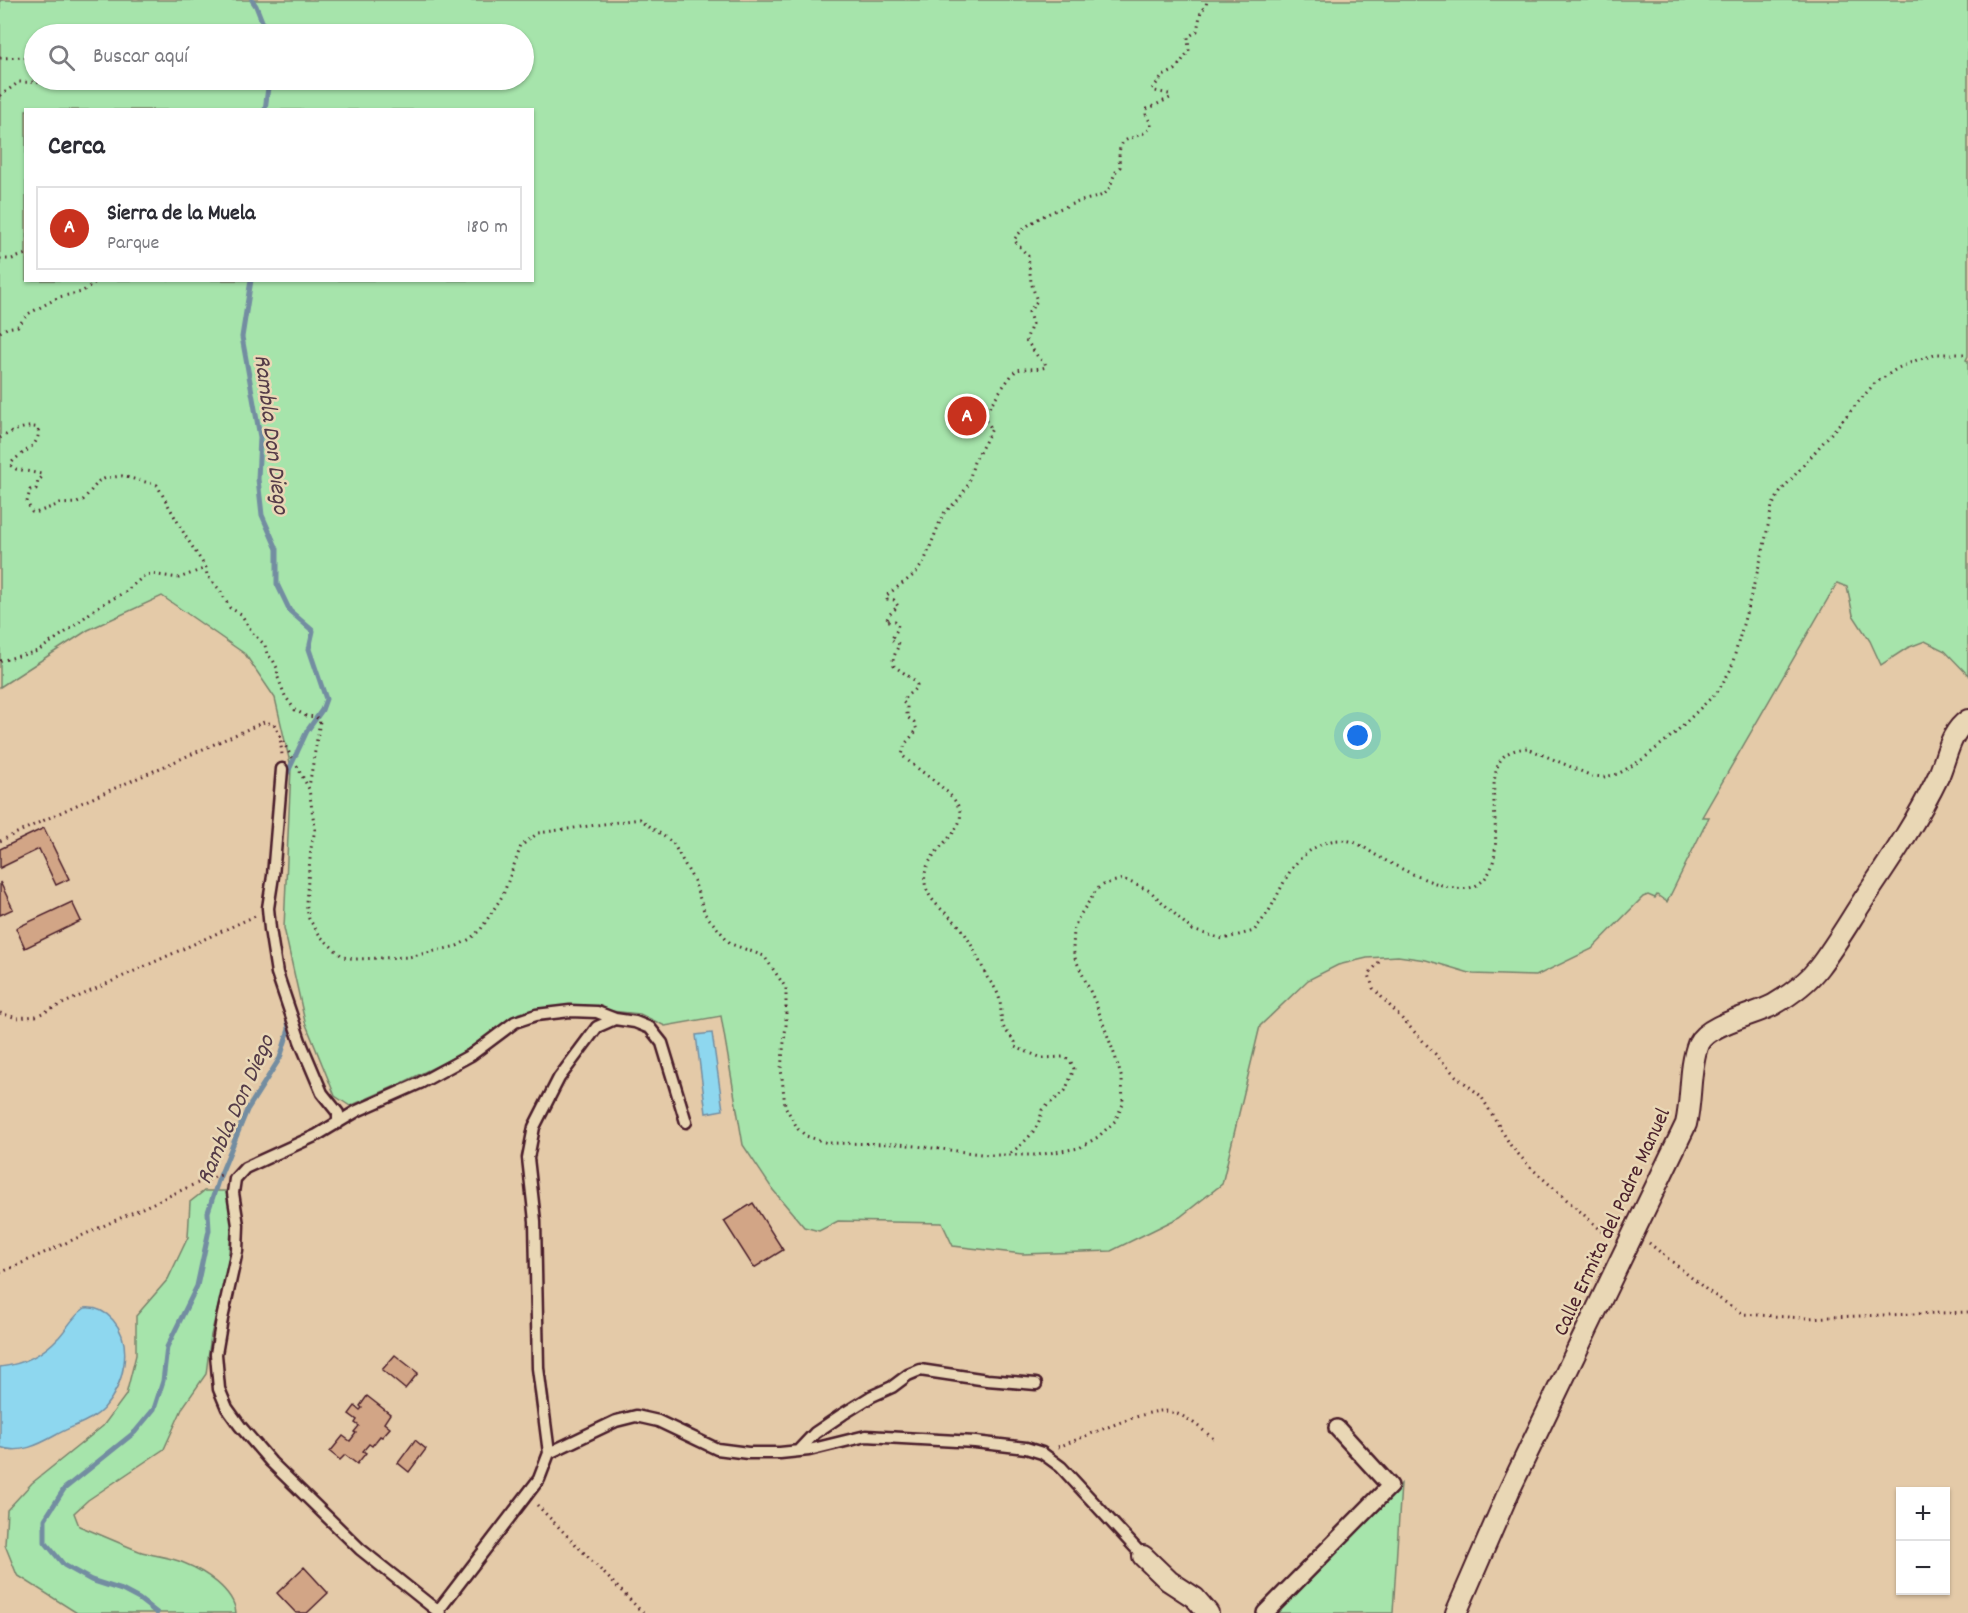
<!DOCTYPE html>
<html lang="es">
<meta charset="utf-8">
<style>
:root{--surface:#fff;--page:#f2f2f3;--text:#2b2b33;--muted:#7c7c81;--line:#e1e1e2;--accent:#c8321e}
body{margin:0;font-family:Dekko,sans-serif;background:var(--page);color:var(--text)}
.controls{position:absolute;right:18px;bottom:18px;display:grid;overflow:hidden;border-radius:0px;box-shadow:0 2px 4px #0004}
.controls button{width:54px;height:54px;display:grid;place-items:center;padding:0;border:0;border-bottom:2px solid var(--line);background:var(--surface);color:var(--text);font:30px sans-serif}
.you{position:absolute;left:1358px;top:736px;width:21px;height:21px;margin:-15px;border:4px solid #fff;border-radius:50%;background:#1a73e8;box-shadow:0 0 0 9px #1a73e833}
.badge{display:grid;place-items:center;width:39px;height:39px;border-radius:50%;background:var(--accent);color:#fff;font-size:20px;font-weight:700}
.pin{position:absolute;translate:-50% -50%;border:3px solid #fff;box-shadow:0 2px 6px #0006}
.list{margin:0;padding:0;list-style:none}
h2{display:flex;justify-content:space-between;align-items:center;height:78px;margin:0;padding:0 24px;font-size:26px}
h2 small{font-size:20px;font-weight:400;color:var(--muted)}
.list li{display:grid;grid-template-columns:39px 1fr auto;gap:18px;align-items:center;box-sizing:border-box;height:84px;margin:0 12px 12px;padding:0 12px;border:2px solid var(--line);border-radius:0px}
.list b{display:block;font-size:22px;white-space:nowrap}
.list p{margin:0;font-size:20px;white-space:nowrap;color:var(--muted)}
.list em{font-size:20px;font-style:normal;color:var(--muted)}
.icon{flex:none;width:33px;height:33px;fill:none;stroke:currentColor;stroke-width:2;stroke-linecap:round;stroke-linejoin:round}
.map{position:relative;flex:none;width:1968px;height:1613px;overflow:hidden}
.search{position:absolute;background:var(--surface);box-shadow:0 2px 4px #0004;left:24px;top:24px;width:510px;height:66px;display:flex;align-items:center;gap:15px;box-sizing:border-box;padding:0 21px;border-radius:33px;color:var(--muted);font-size:22px}
.panel{position:absolute;background:var(--surface);box-shadow:0 2px 4px #0004;left:24px;top:108px;width:510px;height:174px;border-radius:0px}
.map>svg:first-child{display:block}
.green{fill:#a6e4ab;stroke:#78826b;stroke-width:1.5;fill-rule:evenodd}
.water{fill:#8ed7ef;stroke:#738da1;stroke-width:1.5}
.lines{fill:none;stroke-linecap:round;stroke-linejoin:round}
.stream{stroke:#738da1;stroke-width:5}
.building{fill:#d2a586;stroke:#4a1f2b;stroke-width:1.5}
.service-casing{stroke:#4a1f2b;stroke-width:15}
.pedestrian-casing{stroke:#4a1f2b;stroke-width:20}
.minor-casing{stroke:#4a1f2b;stroke-width:24}
.path{stroke:#4a1f2b;stroke-width:3;stroke-dasharray:1.5 4.5;stroke-linecap:butt}
.service{stroke:#e9d7b5;stroke-width:10}
.pedestrian{stroke:#e9d7b5;stroke-width:15}
.minor{stroke:#e9d7b5;stroke-width:20}
.labels{text-anchor:middle;stroke-width:5;stroke-linejoin:round;paint-order:stroke}
.street-label{font-size:22px;fill:#4a1f2b;stroke:#e9d7b5}
.water-label{font-size:24px;font-style:italic;fill:#543b48;stroke:#e9d7b5}
</style>
<div class="map">
<svg width="1968" height="1613" viewBox="0 0 1968 1613">
<rect width="100%" height="100%" fill="#e4caa8"/>
<filter id="ink" filterUnits="userSpaceOnUse"><feTurbulence type="fractalNoise" baseFrequency=".0167" numOctaves="2"/><feDisplacementMap in="SourceGraphic" scale="12" xChannelSelector="R" yChannelSelector="G"/><feConvolveMatrix kernelMatrix="1 2 1 2 8 2 1 2 1" color-interpolation-filters="sRGB"/></filter>
<g filter="url(#ink)">
<path class="green" d="M0 0H1968V356L1966 360 1968 361V675L1945 651 1925 641 1907 648 1881 665 1870 641 1853 615 1847 587 1837 583 1702 817H1709L1667 902 1657 895 1655 898 1648 895 1643 897 1592 949 1536 976 1473 974 1426 960 1398 956 1367 958 1338 965 1308 980 1260 1026 1222 1184 1180 1217 1111 1251 1023 1254 953 1246 942 1223 838 1221 819 1231 804 1227 773 1190 743 1145 721 1016 665 1026 640 1014 571 1007 519 1013 459 1055 400 1084 350 1106 335 1096 305 1022 284 928 291 767 275 698 245 654 162 596 88 630 0 687ZM34 34H524V80H34ZM26 110H532V280H26Z
M204 1191H226L232 1221 227 1271 211 1335 206 1374 183 1407 164 1449 88 1500 74 1513 79 1526C99 1534 119 1543 139 1551 154 1556 170 1557 184 1563 204 1571 234 1590 236 1613H77L17 1575 5 1545 7 1510 32 1483 103 1426 126 1395 136 1355V1316L168 1279 188 1237 190 1202Z
M1401 1484 1393 1613H1271Z"/>
<path class="water" d="M712 1033 723 1110 706 1113 696 1035Z
M85 1308C96 1307 105 1311 113 1320 134 1344 124 1385 104 1408 93 1421 71 1426 56 1435 40 1444 19 1455 0 1447V1367C24 1364 42 1355 59 1337 68 1327 73 1316 85 1308Z"/>
<g class="lines">
<path class="stream" d="M252 0 256 6 267 34
M265 110 269 80
M251 280 242 337 260 437 258 479 262 515 277 549V584L290 611 313 631 309 649 326 699 322 710 307 731 287 774 285 784
M157 1613 139 1599 122 1590 91 1580 64 1565 45 1542V1519L64 1489 135 1432 154 1409 163 1381 167 1347 197 1286 209 1230 208 1212 218 1181 247 1110 280 1058 289 1029 287 1016"/>
</g>
<path class="building" d="M44 828 69 879 56 885 39 849 0 868V849Z
M0 882 13 909 0 915Z
M72 902 81 921 25 948 16 928Z
M753 1203 783 1250 754 1268 724 1221Z
M395 1355 418 1373 405 1389 382 1370Z
M367 1396 390 1414 384 1423 390 1428 382 1437 380 1436 372 1446 369 1444 363 1451 366 1453 357 1464 345 1455 340 1460 330 1452 343 1436 350 1441 356 1433 354 1432 359 1426 355 1423 357 1420 349 1414 355 1406 360 1410 362 1408 360 1406Z
M415 1440 426 1449 409 1472 398 1463Z
M304 1567 328 1593 307 1613H296L277 1593Z"/>
<g class="lines">
<g class="service-casing">
<path id="service" d="M282 769 273 876 268 908 270 929 277 973 300 1041 322 1093 338 1113V1123
M798 1451 815 1433 843 1414 872 1396 892 1387 908 1375 920 1370 987 1380 1036 1384
M549 1453 616 1421 636 1416 658 1421 717 1449 748 1453H780L809 1450 866 1436 975 1442 1026 1448 1042 1453 1061 1467 1143 1556
M438 1611 539 1479 549 1453 538 1368 535 1221 528 1158 534 1127 559 1078 597 1027 615 1019 635 1022 650 1028 662 1043 686 1122
M440 1613 360 1549 271 1462 240 1426 227 1408 219 1389 216 1354 222 1319 237 1251 238 1225 233 1193 235 1179 245 1168 317 1135 357 1111 420 1083 471 1055 515 1022 536 1015 570 1011 597 1012 615 1019"/>
</g>
<g class="pedestrian-casing">
<path id="pedestrian" d="M1265 1613 1390 1486 1337 1428"/>
</g>
<g class="minor-casing">
<path id="minor" d="M1143 1556 1169 1581 1195 1598 1208 1613
M1456 1613 1509 1491 1686 1124C1692 1099 1689 1067 1698 1044 1707 1024 1755 1015 1773 1005 1790 995 1808 982 1819 967 1835 946 1849 922 1864 899 1891 859 1918 819 1939 775 1947 756 1950 732 1968 720"/>
</g>
<path class="path" d="M0 58 24 57 34 60
M0 96 19 82 66 83 80 80
M0 259H12L26 254
M0 332 7 328 18 326 28 314 59 297 82 292 98 280
M0 438C11 432 26 424 38 428 42 448 18 452 10 465L16 469 41 474 42 477 38 481 36 489 30 490 27 502 32 512 35 513 60 504 77 503 83 500 99 481 106 478 122 476 157 485 186 537 206 568 207 576 220 590 230 608 241 614 254 635 265 645 267 654 273 660 278 670 277 675 285 696 295 710 306 716 316 717 320 721 309 787
M0 661 38 651 73 627 96 608 125 592 145 575 152 574 179 578 206 568
M280 736 292 758
M297 766 309 789 315 830 311 848 306 902 309 919 321 937 343 957 356 959 409 957 457 946 470 939 481 929 503 895 521 846 538 833 640 819 673 843 694 881 705 914 731 944 764 956 786 988V1025L781 1068 785 1106 798 1129 806 1136 828 1143 900 1144 989 1155H1038L1079 1148 1098 1137 1115 1121 1123 1104 1122 1079 1115 1056 1096 1004 1075 958 1073 949 1074 929 1077 920 1097 889 1105 884 1123 879 1150 891 1192 930 1223 939 1254 931C1259 924 1265 917 1270 909 1280 892 1286 873 1300 859 1315 844 1338 834 1358 844 1366 848 1373 854 1381 858 1401 869 1454 897 1475 886 1516 865 1479 789 1502 758 1508 751 1518 749 1527 748L1592 776 1604 777 1618 774 1643 759 1674 734 1718 691 1731 669 1763 551 1772 506 1781 491 1874 384 1898 368 1917 360 1938 354H1968
M0 841 70 808 264 722 274 724 280 736 282 755
M1379 962 1369 974 1373 988 1456 1076 1481 1096 1511 1146 1530 1167 1611 1239
M0 1013 17 1018 36 1016 255 916
M1011 1153C1026 1141 1039 1130 1042 1110L1065 1091 1074 1069 1070 1060 1063 1057 1042 1058 1015 1047V1042C1012 1037 1006 1032 1004 1028 999 1018 1003 1004 997 992 995 987 990 982 987 977 980 962 973 947 964 932 952 914 929 906 925 883 920 853 965 835 960 812 957 792 917 771 902 755L905 744 917 730 914 722 907 717V706L903 702C905 694 914 693 917 685L914 680 894 666 893 659 899 644 891 640 897 630 898 624 895 621H886L889 615 898 606 894 600 887 599V595L915 574 924 562 943 514 959 499 968 485 974 462 992 429 983 417C986 411 1013 371 1017 370 1025 368 1036 370 1046 367L1045 363 1038 357 1026 340 1032 324 1029 312 1037 301 1031 282 1028 256 1014 240C1028 219 1058 209 1081 201 1088 199 1098 198 1104 194 1113 189 1111 174 1120 167 1115 131 1132 144 1151 128V124L1146 114 1147 109 1170 98 1169 94 1155 91 1152 89 1163 76 1175 70 1189 51 1188 37 1197 31 1201 11 1206 6 1207 0
M1649 1243 1708 1291 1743 1314 1803 1318 1968 1312
M0 1273 195 1184 221 1175
M1058 1447C1080 1439 1146 1409 1165 1411 1183 1412 1200 1428 1214 1439
M537 1505 643 1613"/>
<use href="#service" class="service"/>
<use href="#pedestrian" class="pedestrian"/>
<use href="#minor" class="minor"/>
</g>
</g>
<g class="labels">
<g class="street-label">
<text transform="translate(1610 1221) rotate(-65)" y="8">Calle Ermita del Padre Manuel</text>
</g>
<g class="water-label">
<text transform="translate(273 434) rotate(83)" y="8">Rambla Don Diego</text>
<text transform="translate(234 1109) rotate(-66)" y="8">Rambla Don Diego</text>
</g>
</g>
</svg>
<div class="controls">
<button>+</button>
<button>−</button>
</div>
<div class="you"></div>
<div class="pin badge" style="left:967px;top:416px">A</div>
<div class="search"><svg class="icon" aria-label="search" viewBox="0 0 24 24"><circle cx="10" cy="10" r="6"/><path d="M15 15l6 6"/></svg>Buscar aquí</div>
<section class="panel">
<h2>Cerca<small></small></h2>
<ul class="list">
<li><span class="badge">A</span><div><b>Sierra de la Muela</b><p>Parque</p></div><em>180 m</em></li>
</ul>
</section>
</div>
